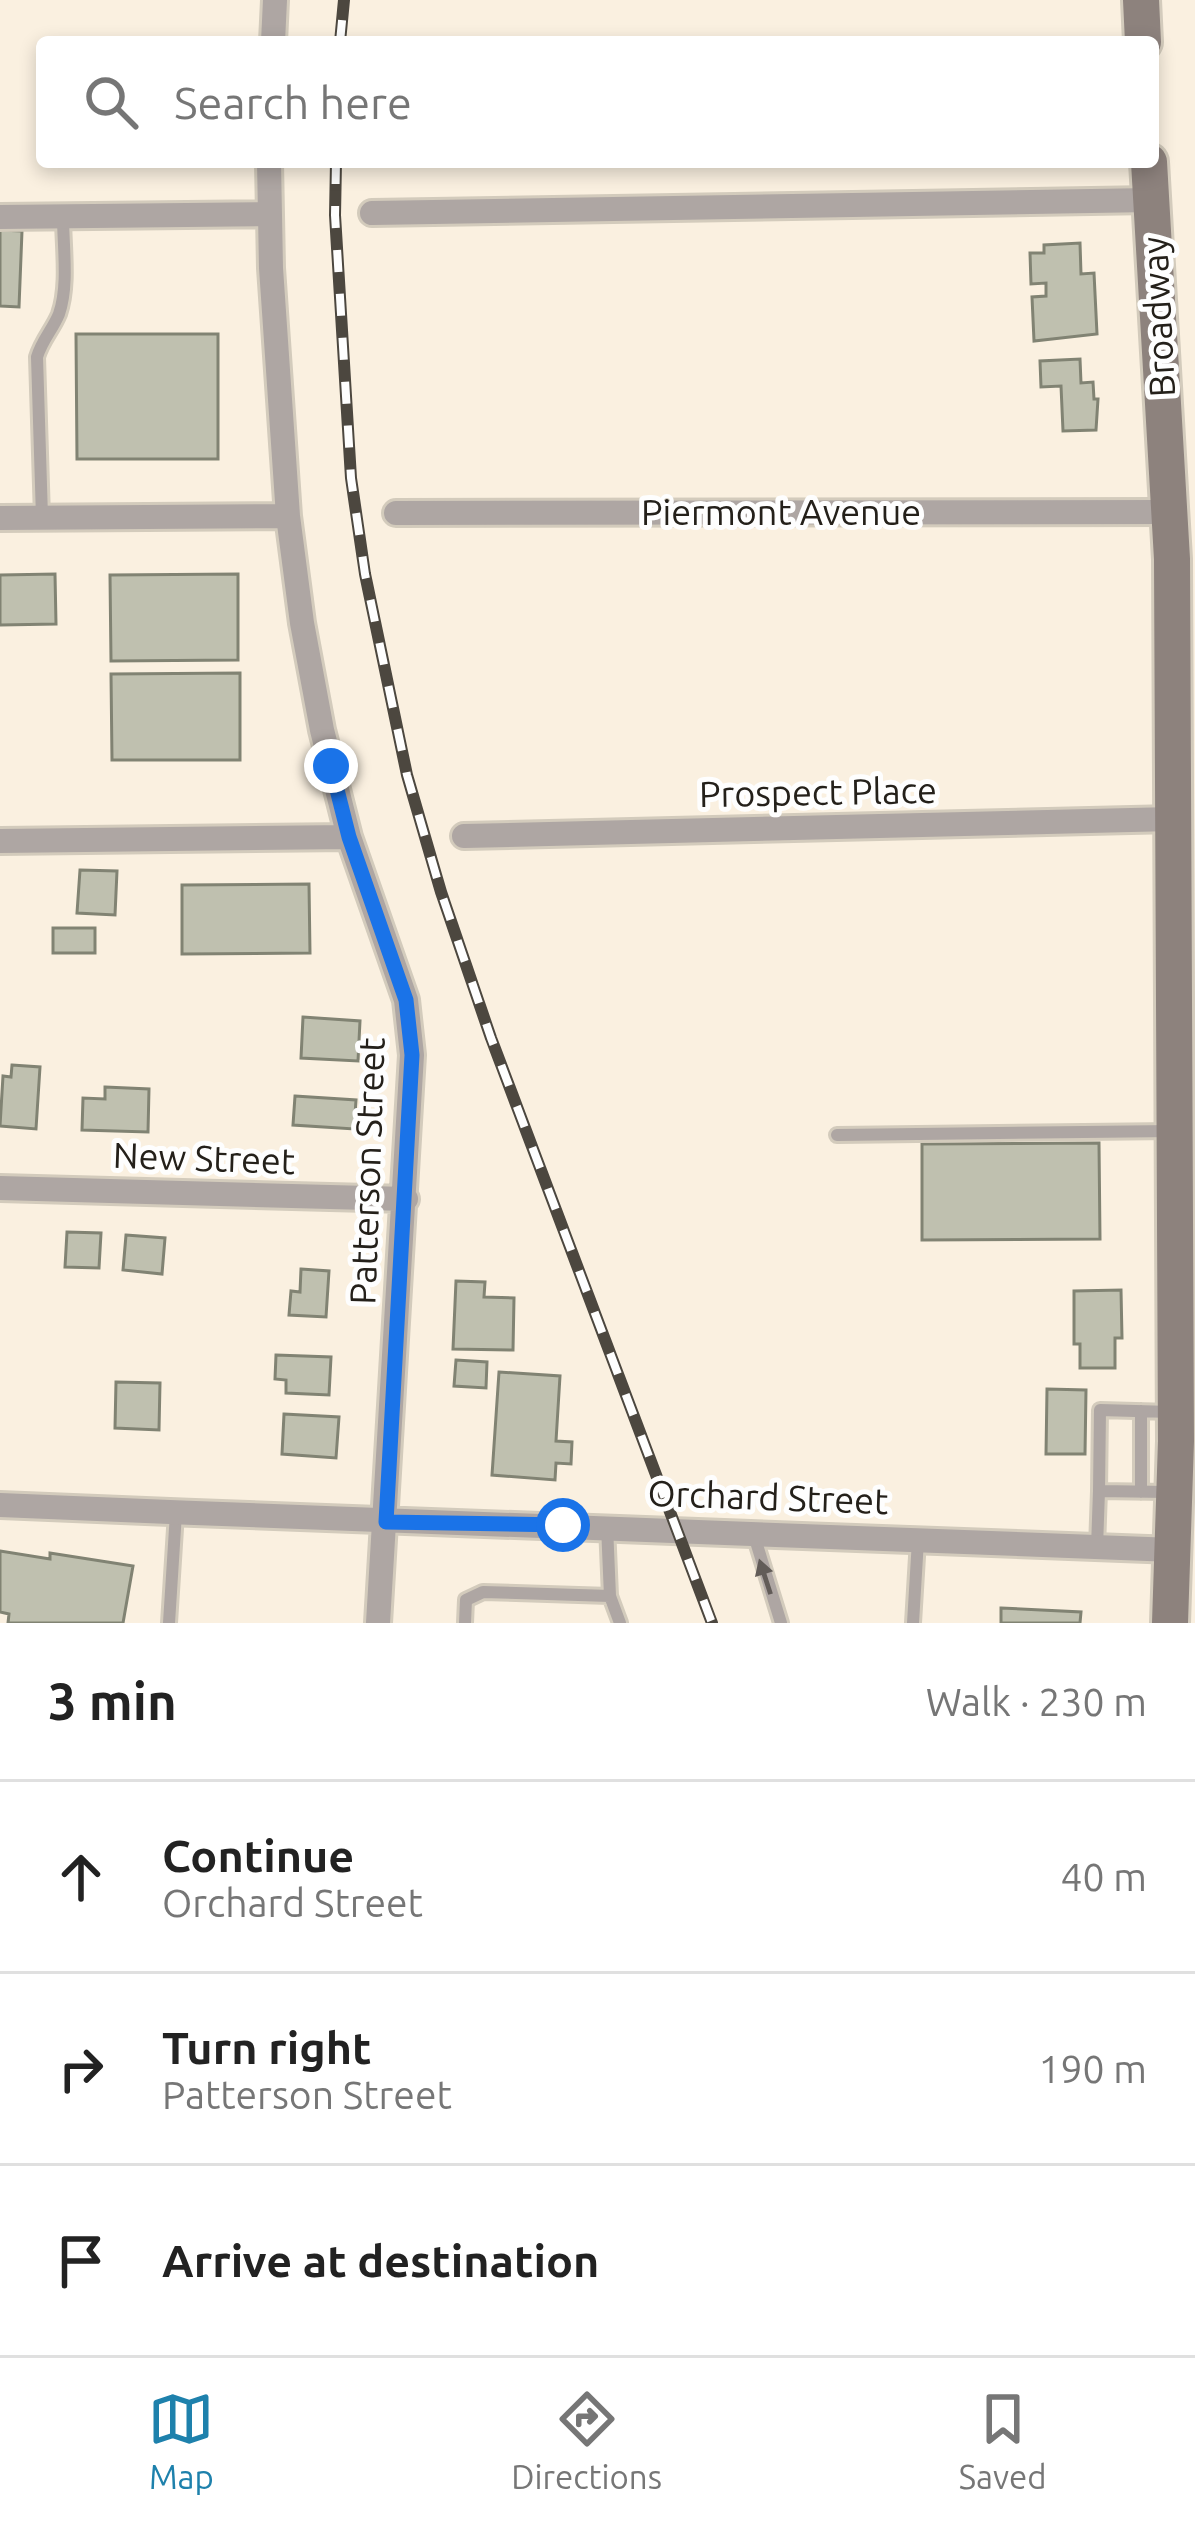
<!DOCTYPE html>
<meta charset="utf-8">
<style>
:root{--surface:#fff;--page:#f2f2f2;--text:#222;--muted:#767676;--line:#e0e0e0;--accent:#1e81ac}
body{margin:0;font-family:Ubuntu,sans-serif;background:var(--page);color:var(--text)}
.stop{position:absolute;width:36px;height:36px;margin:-27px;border:9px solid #1a73e8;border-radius:50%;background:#fff}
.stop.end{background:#1a73e8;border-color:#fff;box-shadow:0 3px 12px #0008}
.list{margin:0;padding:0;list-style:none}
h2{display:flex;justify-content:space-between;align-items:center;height:156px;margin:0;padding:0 48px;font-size:51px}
h2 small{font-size:39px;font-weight:400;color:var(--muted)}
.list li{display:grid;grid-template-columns:78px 1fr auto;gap:36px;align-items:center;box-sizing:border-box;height:192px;padding:0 48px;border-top:3px solid var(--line)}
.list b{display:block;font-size:45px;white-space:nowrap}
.list p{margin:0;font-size:39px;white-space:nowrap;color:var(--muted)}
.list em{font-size:39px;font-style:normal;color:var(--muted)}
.icon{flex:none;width:66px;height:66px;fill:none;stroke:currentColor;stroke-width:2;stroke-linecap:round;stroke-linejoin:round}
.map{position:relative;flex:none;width:1195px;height:1623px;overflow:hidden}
.search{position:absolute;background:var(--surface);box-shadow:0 6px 18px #0003;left:36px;right:36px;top:36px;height:132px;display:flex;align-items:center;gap:30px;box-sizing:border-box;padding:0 42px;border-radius:12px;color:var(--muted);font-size:45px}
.sheet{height:732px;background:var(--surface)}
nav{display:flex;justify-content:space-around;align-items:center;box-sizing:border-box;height:168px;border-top:3px solid var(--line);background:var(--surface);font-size:33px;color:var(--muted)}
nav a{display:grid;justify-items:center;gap:6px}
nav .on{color:var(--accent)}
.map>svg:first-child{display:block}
.building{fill:#bfc0af;stroke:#818373;stroke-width:3}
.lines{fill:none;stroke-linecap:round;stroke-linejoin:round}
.lane-casing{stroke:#d3cbbc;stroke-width:18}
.street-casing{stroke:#d3cbbc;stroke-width:30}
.secondary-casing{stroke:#d3cbbc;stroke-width:42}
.lane{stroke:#aea6a3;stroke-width:12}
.street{stroke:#aea6a3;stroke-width:24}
.secondary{stroke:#8d827d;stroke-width:36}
.rail-casing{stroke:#4c473f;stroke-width:12}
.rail{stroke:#fefefe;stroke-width:8;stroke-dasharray:22;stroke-linecap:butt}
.oneway{fill:#625c58}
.route{stroke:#1a73e8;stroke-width:15}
.labels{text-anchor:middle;stroke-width:10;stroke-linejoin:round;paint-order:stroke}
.street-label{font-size:36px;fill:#24201a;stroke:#fefefe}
</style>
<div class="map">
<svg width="1195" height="1623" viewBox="0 0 1195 1623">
<rect width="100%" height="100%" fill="#faf0e0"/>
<path class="building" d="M0 230 22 231 19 307 0 306Z
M1080 243 1081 274 1094 273 1097 334 1034 341 1032 297 1046 296V283L1031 284 1030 253H1044V245Z
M76 334H218V459H77Z
M1080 359 1081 383 1093 382 1094 399H1098L1096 430 1063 431 1061 386 1041 387 1040 361Z
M55 574 56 624 0 625V575Z
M238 574V660L111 661 110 575Z
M240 673V760H112L111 674Z
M80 870 117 871 115 915 77 913Z
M309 884 310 953 182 954V885Z
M53 928H95V953H53Z
M303 1017 360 1021 358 1061 301 1058Z
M12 1065 40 1067 36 1129 0 1126 3 1076 11 1077Z
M105 1087 149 1089 148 1132 82 1130 83 1098 105 1099Z
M295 1096 356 1100 354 1129 293 1125Z
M1099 1143 1100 1239 922 1240V1144Z
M67 1232 101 1233 99 1268 65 1267Z
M126 1235 165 1238 162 1274 123 1270Z
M301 1269 329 1271 326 1317 289 1315 291 1291 300 1292Z
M456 1281 485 1282 484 1297 514 1298 513 1350 453 1349Z
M1121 1290 1122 1338H1115V1368H1080V1344H1074V1291Z
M276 1355 331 1357 329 1395 286 1393V1380L275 1379Z
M456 1360 487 1362 486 1388 454 1386Z
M499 1372 560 1376 556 1441 572 1442 571 1464 556 1463 555 1480 492 1475Z
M116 1382 160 1383 159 1430 115 1428Z
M1047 1389 1086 1390 1085 1454H1046Z
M284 1414 339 1417 336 1458 282 1454Z
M0 1551 50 1559V1553L133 1566 123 1623H8L9 1614 0 1612Z
M1001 1608 1081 1612 1080 1623H1001Z"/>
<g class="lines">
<g class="lane-casing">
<path id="lane" d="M42 517 37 357C42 340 53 329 59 314 69 285 63 247 63 216
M837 1135 1173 1131
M1141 1492V1411
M1167 1492 1099 1491 1100 1410 1171 1412
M607 1526 610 1596 620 1623
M753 1532 781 1623
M1097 1547 1099 1491
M169 1623 176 1513
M465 1623 466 1600 483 1592 610 1596
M913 1623 918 1540"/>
</g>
<g class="street-casing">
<path id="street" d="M273 42 275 0
M269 162 271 268 288 516 302 623 322 730 349 837 406 1000 412 1055 378 1623
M372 213 1151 200
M0 217 269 214
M396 513 1167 512
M0 518 288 516
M464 836 1173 819
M0 841 349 837
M0 1188 406 1199
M0 1505C391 1522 782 1533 1174 1550"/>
</g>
<g class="secondary-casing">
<path id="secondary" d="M1141 0 1143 42
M1149 162 1172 559 1176 1441 1170 1623"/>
</g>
<use href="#lane" class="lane"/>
<use href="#street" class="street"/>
<use href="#secondary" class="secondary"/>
<g class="rail-casing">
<path id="rail" d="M340 42 344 0
M336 162 335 215 351 478 365 574 407 775 441 892 491 1038 712 1623"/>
</g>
<use href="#rail" class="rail"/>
</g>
<defs><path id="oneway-solid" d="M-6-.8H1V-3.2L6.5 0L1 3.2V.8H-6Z" transform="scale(3)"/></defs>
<use class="oneway" href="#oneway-solid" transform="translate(765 1577) rotate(-108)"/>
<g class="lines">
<path class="route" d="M331 766 349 837 406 1000 412 1055 386 1522 563 1525"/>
</g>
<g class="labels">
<g class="street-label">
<text transform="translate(1158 317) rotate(-93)" y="13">Broadway</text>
<text x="781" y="525">Piermont Avenue</text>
<text transform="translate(818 792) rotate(-1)" y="13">Prospect Place</text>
<text transform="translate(204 1158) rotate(2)" y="13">New Street</text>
<text transform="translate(367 1171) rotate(-88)" y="13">Patterson Street</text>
<text transform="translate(768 1497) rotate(2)" y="13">Orchard Street</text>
</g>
</g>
</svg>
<div class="stop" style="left:563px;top:1525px"></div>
<div class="stop end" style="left:331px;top:766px"></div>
<div class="search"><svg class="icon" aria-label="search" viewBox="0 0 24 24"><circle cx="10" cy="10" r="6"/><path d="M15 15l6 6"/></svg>Search here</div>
</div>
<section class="sheet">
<h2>3 min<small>Walk · 230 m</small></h2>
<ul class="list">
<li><svg class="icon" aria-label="ahead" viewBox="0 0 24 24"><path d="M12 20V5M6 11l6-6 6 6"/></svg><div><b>Continue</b><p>Orchard Street</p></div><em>40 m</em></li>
<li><svg class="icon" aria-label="right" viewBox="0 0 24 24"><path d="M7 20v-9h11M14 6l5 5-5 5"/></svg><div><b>Turn right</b><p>Patterson Street</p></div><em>190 m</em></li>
<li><svg class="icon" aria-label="arrive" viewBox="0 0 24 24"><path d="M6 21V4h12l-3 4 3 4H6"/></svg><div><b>Arrive at destination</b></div></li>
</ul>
</section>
<nav>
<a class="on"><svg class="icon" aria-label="map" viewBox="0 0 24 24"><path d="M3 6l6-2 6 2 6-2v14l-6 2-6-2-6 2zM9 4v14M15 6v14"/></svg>Map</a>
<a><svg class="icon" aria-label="directions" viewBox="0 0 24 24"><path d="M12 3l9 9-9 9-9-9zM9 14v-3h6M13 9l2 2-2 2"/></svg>Directions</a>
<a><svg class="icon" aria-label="saved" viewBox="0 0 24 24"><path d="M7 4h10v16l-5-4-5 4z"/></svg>Saved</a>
</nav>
